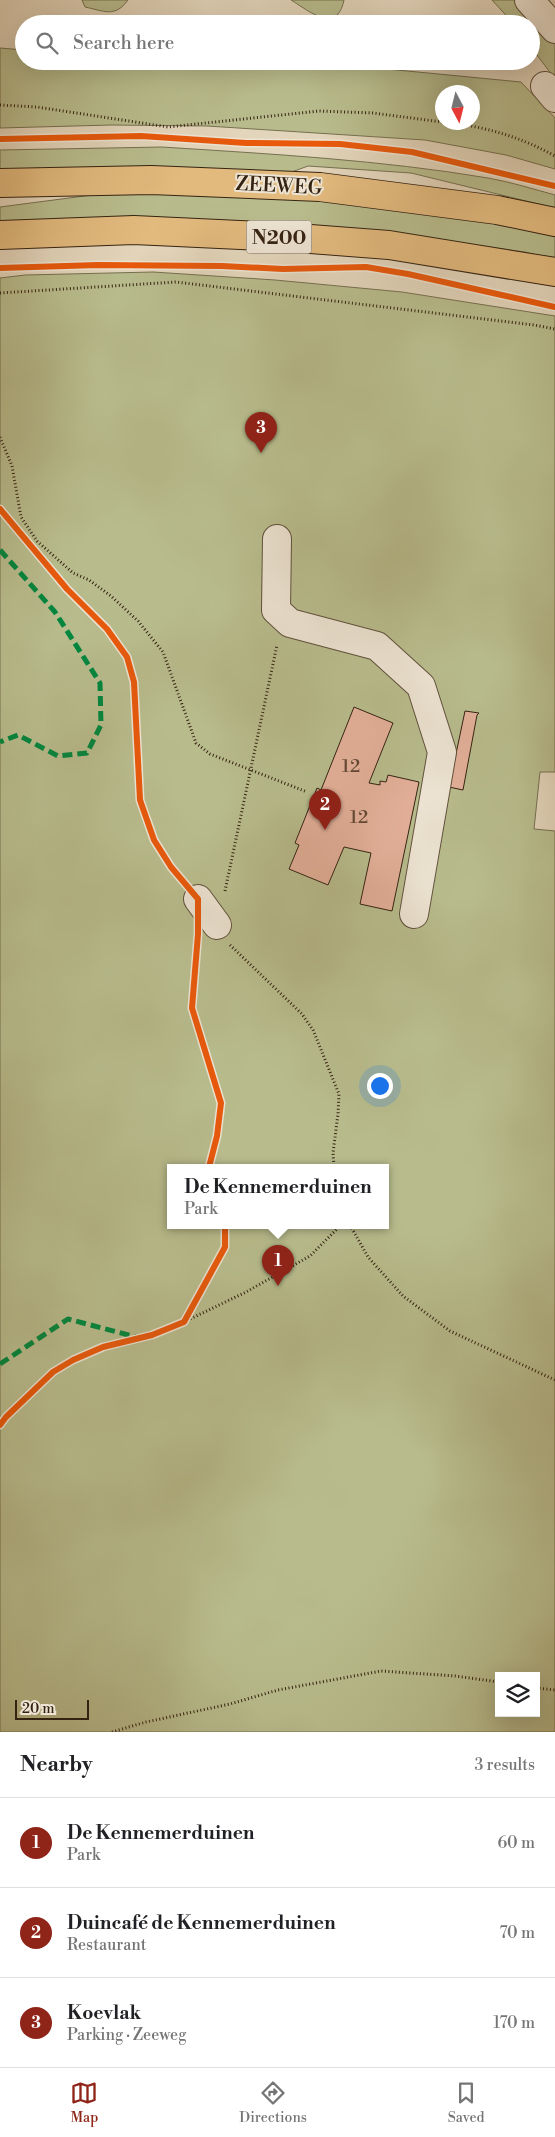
<!DOCTYPE html>
<meta charset="utf-8">
<style>
:root{--surface:#fff;--page:#f2f2f2;--text:#202124;--muted:#757577;--line:#e0e0e0;--accent:#8f2418}
body{margin:0;font-family:"Libre Bodoni",serif;background:var(--page);color:var(--text)}
.controls{position:absolute;right:15px;bottom:15px;display:grid;overflow:hidden;border-radius:0px;box-shadow:0 5px 20px #0002}
.controls button{width:45px;height:45px;display:grid;place-items:center;padding:0;border:0;border-bottom:1px solid var(--line);background:var(--surface);color:var(--text);font:25px sans-serif}
.compass{position:absolute;left:435px;top:85px;width:45px;height:45px;border-radius:50%;background:var(--surface);box-shadow:0 5px 20px #0002;rotate:173deg}
.scale{position:absolute;left:15px;bottom:12px;width:74px;box-sizing:border-box;padding-left:5px;border:2px solid #352312;border-top:0;font-size:14px;line-height:18px;white-space:nowrap;color:#352312;-webkit-text-stroke:4px #ede4d3;paint-order:stroke}
.you{position:absolute;left:379px;top:1085px;width:18px;height:18px;margin:-12px;border:4px solid #fff;border-radius:50%;background:#1a73e8;box-shadow:0 0 0 8px #1a73e833}
.badge{display:grid;place-items:center;width:32px;height:32px;border-radius:50%;background:var(--accent);color:#fff;font-size:16px;font-weight:700}
.pin{position:absolute;translate:-50% -41px;filter:drop-shadow(0 1px 2px #0008)}
.pin::after{content:'';position:absolute;top:26px;width:18px;height:15px;background:inherit;clip-path:polygon(0 0,100% 0,50% 100%)}
.popup{position:absolute;left:167px;top:1164px;width:222px;height:65px;box-sizing:border-box;display:grid;place-content:center;border-radius:0px;background:var(--surface);filter:drop-shadow(0 1px 4px #0005);font-size:16px;white-space:nowrap;color:var(--muted)}
.popup b{font-size:19px;color:var(--text)}
.popup::after{content:'';position:absolute;left:50%;top:100%;margin-left:-10px;border:10px solid transparent;border-top-color:var(--surface)}
.list{margin:0;padding:0;list-style:none}
h2{display:flex;justify-content:space-between;align-items:center;height:65px;margin:0;padding:0 20px;font-size:21px}
h2 small{font-size:16px;font-weight:400;color:var(--muted)}
.list li{display:grid;grid-template-columns:32px 1fr auto;gap:15px;align-items:center;box-sizing:border-box;height:90px;padding:0 20px;border-top:1px solid var(--line)}
.list b{display:block;font-size:19px;white-space:nowrap}
.list p{margin:0;font-size:16px;white-space:nowrap;color:var(--muted)}
.list em{font-size:16px;font-style:normal;color:var(--muted)}
.icon{flex:none;width:28px;height:28px;fill:none;stroke:currentColor;stroke-width:2;stroke-linecap:round;stroke-linejoin:round}
.map{position:relative;flex:none;width:555px;height:1732px;overflow:hidden}
.search{position:absolute;background:var(--surface);box-shadow:0 5px 20px #0002;left:15px;right:15px;top:15px;height:55px;display:flex;align-items:center;gap:12px;box-sizing:border-box;padding:0 18px;border-radius:28px;color:var(--muted);font-size:19px}
.sheet{height:335px;background:var(--surface)}
nav{display:flex;justify-content:space-around;align-items:center;box-sizing:border-box;height:70px;border-top:1px solid var(--line);background:var(--surface);font-size:14px;color:var(--muted)}
nav a{display:grid;justify-items:center;gap:2px}
nav .on{color:var(--accent)}
.map>svg:first-child{display:block}
.green{fill:#b8bc8d;stroke:#767050;fill-rule:evenodd}
.building{fill:#e3af99;stroke:#352312}
.lines{fill:none;stroke-linecap:round;stroke-linejoin:round}
.minor-casing{stroke:#60503c;stroke-width:30}
.major-casing{stroke:#352312;stroke-width:30}
.path{stroke:#352312;stroke-width:3;stroke-dasharray:1 2.5;stroke-linecap:butt}
.minor{stroke:#ede4d3;stroke-width:28}
.major{stroke:#e2ba7e;stroke-width:28}
.quiet{stroke:#00873e;stroke-width:5;stroke-dasharray:10 5;stroke-linecap:butt}
.cycleway-casing{stroke:#ede4d3;stroke-width:9}
.cycleway{stroke:#e8590c;stroke-width:6}
.labels{text-anchor:middle;stroke-width:4;stroke-linejoin:round;paint-order:stroke}
.number-label{font-size:18px;fill:#604634}
.shield{fill:#ede4d3;stroke:#6c5d4c;stroke-width:1}
.shield-label{font-size:19px;font-weight:bold;fill:#352312}
.street-label{font-size:20px;fill:#352312;stroke:#ede4d3}
</style>
<div class="map">
<svg width="555" height="1732" viewBox="0 0 555 1732">
<rect width="100%" height="100%" fill="#e3d5bb"/>
<filter id="stains"><feTurbulence type="fractalNoise" baseFrequency=".004" numOctaves="4"/><feColorMatrix values="0 0 0 0 .2 0 0 0 0 .09 0 0 0 0 .02 0 0 0 .5 -.17"/></filter>
<radialGradient id="worn" r=".72"><stop offset=".6" stop-color="#630" stop-opacity="0"/><stop offset="1" stop-color="#630" stop-opacity=".3"/></radialGradient>
<path class="green" d="M82 0H128C115 18 104 11 85 7Z
M291 0H344C337 35 309 11 291 0Z
M492 0H521L555 37V79L531 47V24H514Z
M0 48 24 50V61H304L521 82 555 118V169L506 155 425 140 207 126 112 125 0 128ZM442 92H472V122H442Z
M162 147C271 154 381 160 488 178 511 182 533 189 555 195V208L411 173 308 166 289 173 0 172V150Z
M138 189C205 193 273 194 340 201 412 209 484 221 555 234V260L525 252 416 237 0 223V207Z
M153 272 275 280 402 292 555 316V772H540L534 829 555 831V1732H0V278L25 275ZM170 1167H386V1225H170ZM499 1676H536V1713H499Z"/>
<path class="building" d="M354 707 393 723 369 783 380 785V781L386 782 388 775 419 782 392 911 360 904 371 853 344 847 328 885 289 869 299 845 295 843 317 788 321 790Z
M465 711 479 713 477 715 463 790 449 787Z"/>
<g class="lines">
<g class="minor-casing">
<path id="minor" d="M529 0 555 29
M545 86 555 98
M277 539 276 610 290 623 377 646 421 686 442 752 414 914
M198 899 217 925"/>
</g>
<g class="major-casing">
<path id="major" d="M0 183 151 180 320 187 497 210 555 222
M0 235 134 230 284 237 389 245 555 272"/>
</g>
<path class="path" d="M0 105 37 107 168 127 319 111 373 113 442 122
M447 122C489 128 518 136 555 156
M0 293 176 282 534 325 555 329
M0 437 12 466 21 517 37 541 73 573 89 580 111 596 138 621 163 652 196 743 210 754 307 792
M225 891 277 645
M230 945 302 1014 313 1030 339 1094 338 1114 333 1153 334 1167
M350 1225 368 1257 403 1296 450 1331 555 1380
M184 1322 246 1292 310 1256 341 1225
M536 1688 555 1690
M112 1732 146 1722 230 1704 278 1690 381 1671 455 1676 499 1682"/>
<use href="#minor" class="minor"/>
<use href="#major" class="major"/>
<path class="quiet" d="M0 550 55 612 100 683 101 725 87 753 58 756 18 735 0 742
M0 1364 68 1319 136 1337"/>
<g class="cycleway-casing">
<path id="cycleway" d="M0 139 141 136 246 143 340 144 412 152 555 186
M0 268 98 265 222 266 283 269 366 267 408 274 555 307
M0 509 67 589 107 629 127 657 134 682 140 800 154 840 171 867 198 899V934L192 1008 221 1103 217 1136 209 1167
M0 1425 6 1417 53 1372 73 1360 103 1347 152 1335 184 1322 225 1247V1225"/>
</g>
<use href="#cycleway" class="cycleway"/>
</g>
<g class="labels">
<g class="number-label">
<text x="351" y="772">12</text>
<text x="359" y="823">12</text>
</g>
<rect class="shield" x="246.5" y="220.5" width="65" height="33" rx="4"/>
<g class="shield-label">
<text x="279" y="244">N200</text>
</g>
<g class="street-label">
<text transform="translate(279 185) rotate(3)" y="7">ZEEWEG</text>
</g>
</g>
<rect width="100%" height="100%" filter="url(#stains)"/>
<rect width="100%" height="100%" fill="url(#worn)"/>
</svg>
<div class="controls">
<button><svg class="icon" aria-label="layers" viewBox="0 0 24 24"><path d="M12 4l9 5-9 5-9-5zM3 14l9 5 9-5"/></svg></button>
</div>
<svg class="compass" viewBox="-18 -18 36 36"><path d="M0-13l5 13h-10z" fill="#e53935"/><path d="M0 13l5-13h-10z" fill="#757577"/></svg>
<div class="scale">20 m</div>
<div class="you"></div>
<div class="pin badge" style="left:278px;top:1286px">1</div>
<div class="popup"><b>De Kennemerduinen</b>Park</div>
<div class="pin badge" style="left:325px;top:830px">2</div>
<div class="pin badge" style="left:261px;top:453px">3</div>
<div class="search"><svg class="icon" aria-label="search" viewBox="0 0 24 24"><circle cx="10" cy="10" r="6"/><path d="M15 15l6 6"/></svg>Search here</div>
</div>
<section class="sheet">
<h2>Nearby<small>3 results</small></h2>
<ul class="list">
<li><span class="badge">1</span><div><b>De Kennemerduinen</b><p>Park</p></div><em>60 m</em></li>
<li><span class="badge">2</span><div><b>Duincafé de Kennemerduinen</b><p>Restaurant</p></div><em>70 m</em></li>
<li><span class="badge">3</span><div><b>Koevlak</b><p>Parking · Zeeweg</p></div><em>170 m</em></li>
</ul>
</section>
<nav>
<a class="on"><svg class="icon" aria-label="map" viewBox="0 0 24 24"><path d="M3 6l6-2 6 2 6-2v14l-6 2-6-2-6 2zM9 4v14M15 6v14"/></svg>Map</a>
<a><svg class="icon" aria-label="directions" viewBox="0 0 24 24"><path d="M12 3l9 9-9 9-9-9zM9 14v-3h6M13 9l2 2-2 2"/></svg>Directions</a>
<a><svg class="icon" aria-label="saved" viewBox="0 0 24 24"><path d="M7 4h10v16l-5-4-5 4z"/></svg>Saved</a>
</nav>
